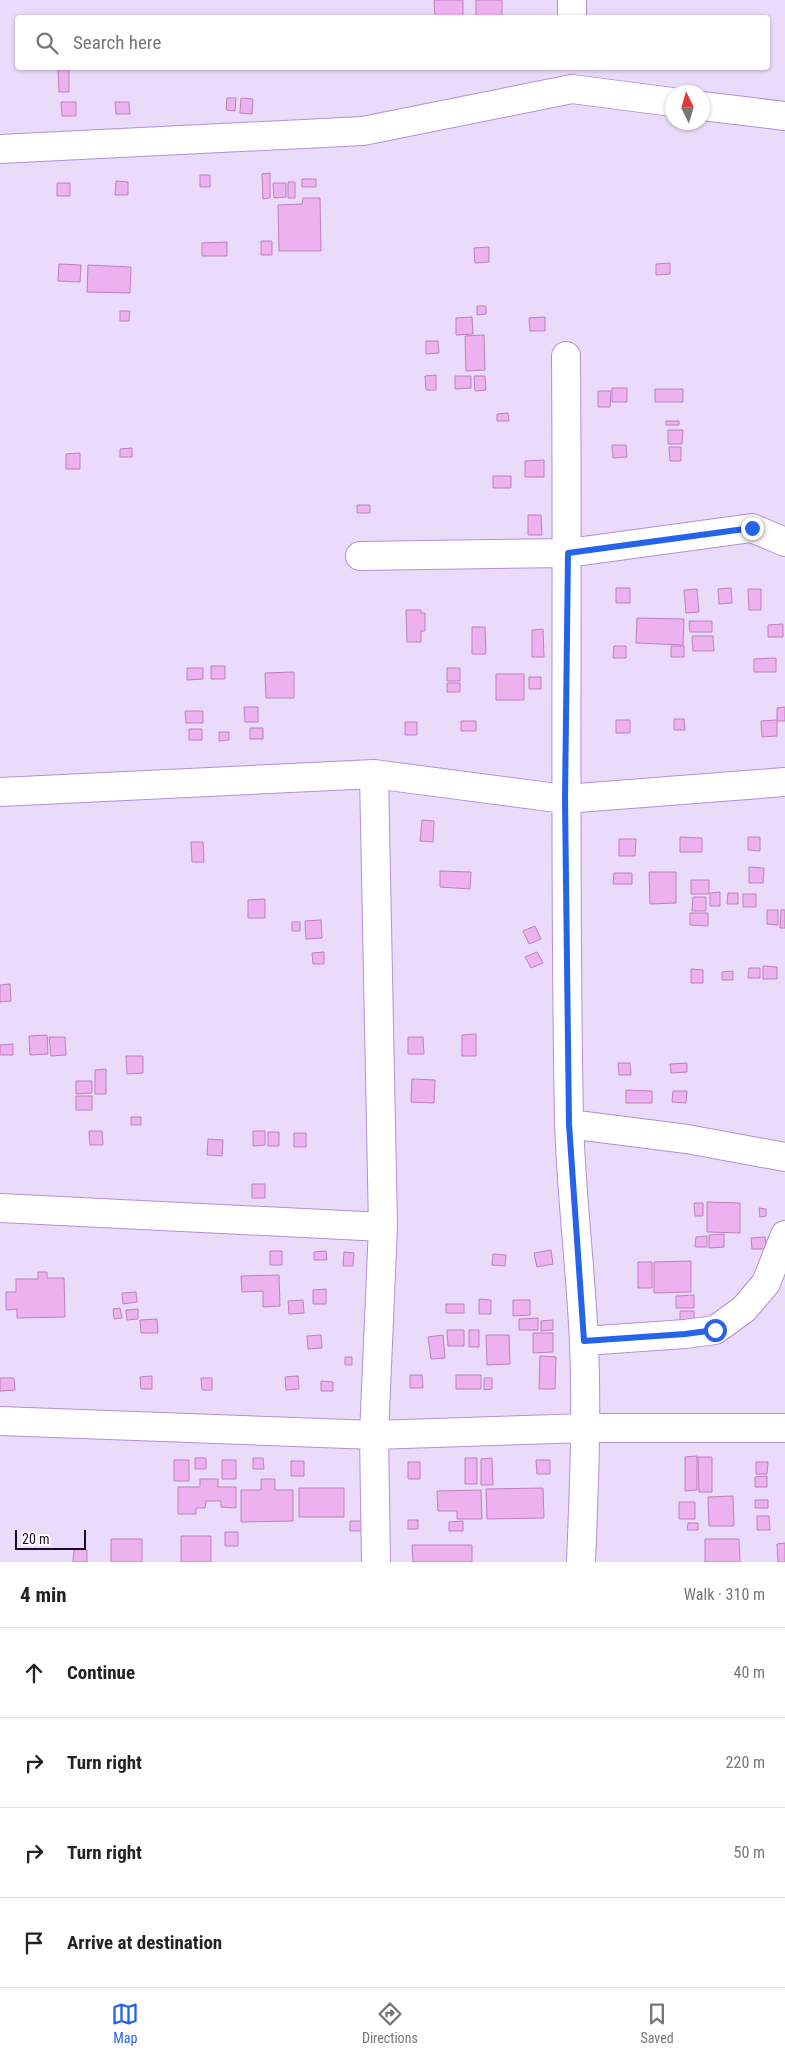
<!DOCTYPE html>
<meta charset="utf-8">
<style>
:root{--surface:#fff;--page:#f2f2f2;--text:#222;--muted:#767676;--line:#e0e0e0;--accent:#2563eb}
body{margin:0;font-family:"Roboto Condensed",sans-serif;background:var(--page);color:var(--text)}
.compass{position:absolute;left:665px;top:85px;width:45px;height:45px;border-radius:50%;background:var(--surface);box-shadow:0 1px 4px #0004;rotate:355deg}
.scale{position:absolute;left:15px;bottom:12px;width:71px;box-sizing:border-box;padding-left:5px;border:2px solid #1b0d28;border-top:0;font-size:14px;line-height:18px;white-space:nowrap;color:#1b0d28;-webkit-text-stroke:4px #fff;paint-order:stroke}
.stop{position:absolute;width:15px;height:15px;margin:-11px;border:4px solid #2563eb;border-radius:50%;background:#fff}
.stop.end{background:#2563eb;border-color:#fff;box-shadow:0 1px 5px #0008}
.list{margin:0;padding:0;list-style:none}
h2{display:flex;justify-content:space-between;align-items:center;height:65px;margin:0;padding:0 20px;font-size:21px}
h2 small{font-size:16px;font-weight:400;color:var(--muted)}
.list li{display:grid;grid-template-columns:32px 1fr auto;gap:15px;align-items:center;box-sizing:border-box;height:90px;padding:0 20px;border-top:1px solid var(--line)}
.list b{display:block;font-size:19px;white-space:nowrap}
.list em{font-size:16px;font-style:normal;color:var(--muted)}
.icon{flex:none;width:28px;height:28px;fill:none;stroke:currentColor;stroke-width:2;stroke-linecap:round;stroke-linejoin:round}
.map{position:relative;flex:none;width:785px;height:1562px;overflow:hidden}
.search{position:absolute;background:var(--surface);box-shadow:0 1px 4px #0004;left:15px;right:15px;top:15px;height:55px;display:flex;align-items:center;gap:12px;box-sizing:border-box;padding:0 18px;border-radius:5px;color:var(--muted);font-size:19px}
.sheet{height:425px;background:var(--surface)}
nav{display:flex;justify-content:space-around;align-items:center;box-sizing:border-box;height:70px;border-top:1px solid var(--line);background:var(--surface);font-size:14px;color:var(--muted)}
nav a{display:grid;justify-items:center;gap:2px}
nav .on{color:var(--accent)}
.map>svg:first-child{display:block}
.building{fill:#eeb1ef;stroke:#bc81bd}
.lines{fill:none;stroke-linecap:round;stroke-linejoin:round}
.street-casing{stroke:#b390d7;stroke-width:30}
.street{stroke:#fff;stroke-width:28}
.route{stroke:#2563eb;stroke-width:6}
</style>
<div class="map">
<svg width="785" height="1562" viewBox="0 0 785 1562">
<rect width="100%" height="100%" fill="#e9dbf9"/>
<path class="building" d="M434 0H463V18H435Z
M476 0H502V18H476Z
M58 68H69V92H59Z
M227 98H236L235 111 226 110Z
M241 98 253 99 252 114 240 113Z
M61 102H76V116H62Z
M115 102H129L130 114H116Z
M270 173V198L263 199 262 174Z
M200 175H210V187H200Z
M302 179H316V187H302Z
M116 181 128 182V195H115Z
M288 182H295V198H288Z
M57 183H70V196H57Z
M273 183H286V197L274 198Z
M303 198H320L321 251H279L278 205 302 204Z
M261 241H272V255H261Z
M227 242V256H202V243Z
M489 247V262L475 263 474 248Z
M670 263V274L656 275V264Z
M59 264 81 265 80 282 58 281Z
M88 265 131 267 130 293 87 292Z
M477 306H486V314L477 315Z
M120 311H130L129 321H120Z
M472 317 473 334 456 335V318Z
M545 317V331H530L529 318Z
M484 335 485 370 466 371 465 336Z
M426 341H438L439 353 426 354Z
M436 375V390H426L425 376Z
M455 376H471V388L455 389Z
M474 376H485L486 390 475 391Z
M612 388H627V402H612Z
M655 389H683V402H655Z
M598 391H611L610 407H598Z
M508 413 509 421H497V414Z
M666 421H679V425H666Z
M668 430H683L682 444H668Z
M612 445H626L627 457 613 458Z
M669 447H681V461H670Z
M132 448V457H120V449Z
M80 453V469H66V454Z
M544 460V477H525V461Z
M493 476H511V488H493Z
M357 505H370V513H357Z
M528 515H541L542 535H528Z
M616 588H630V603H616Z
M731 588 732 603 719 604 718 589Z
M697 589 699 612 686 613 684 590Z
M748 589H761V610H749Z
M406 610H421V613H425V631H421V642H407Z
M637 618 684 619 683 645 636 643Z
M689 621H712V632H690Z
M783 624V637H768V625Z
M472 627H485L486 654H472Z
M543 629 544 657H532V630Z
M692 636H713L714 651H693Z
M614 646H626V658H613Z
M671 646H684V657H671Z
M776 658V672H754V659Z
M211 666H225V679H211Z
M187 668H203V679L187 680Z
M447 668H460V681H447Z
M294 672V698H266L265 673Z
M496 674H524V700H496Z
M529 677H541V689H529Z
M447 683H460V692H447Z
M244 707H258V722H245Z
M785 707V721H777V708Z
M185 711H203V723H186Z
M674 719H684L685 730H674Z
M616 720H630V733H616Z
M777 720V736L762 737 761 721Z
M461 721H476V731H461Z
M405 722H417V735H405Z
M250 728H263V739H250Z
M189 729H202V740H189Z
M219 732H229V740L219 741Z
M422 820 434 821 433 842 420 841Z
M680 837 702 838V852H680Z
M748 837H760V851L748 850Z
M619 839H636L635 856H619Z
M191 842H203L204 862H192Z
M749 867 764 868 763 883H749Z
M440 871 471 872 470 889 440 887Z
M649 872H676V903L650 904Z
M614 873H632V884H613Z
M691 880H709V894H691Z
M720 892V906H710V893Z
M728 893H738V904H727Z
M743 894H756V907H743Z
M693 897H706V911H692Z
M265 899V918H248V900Z
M767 910H778V925L767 924Z
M781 910H785V928H780Z
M690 913H708V926L690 925Z
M321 920 322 938 306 939 305 921Z
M292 922H300V931H292Z
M535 926 541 939 529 944 523 931Z
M324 952V964H313L312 953Z
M537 952 543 963 531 968 525 957Z
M763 966 777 967V979H763Z
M749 968H760V978H748Z
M691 969 703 970V983H691Z
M733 971V980H722V972Z
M10 984 11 1001 0 1002V985Z
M476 1034V1056H462V1035Z
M47 1035 48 1054 30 1055 29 1036Z
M49 1037H65L66 1055 51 1056Z
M408 1037H423L424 1054H408Z
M13 1044V1055H0V1045Z
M126 1056H143V1073L127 1074Z
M618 1063H630L631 1075H619Z
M687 1063V1072L671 1073 670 1064Z
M106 1069V1094H95V1070Z
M412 1079 435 1080 434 1103 411 1102Z
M76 1081H92V1093L76 1094Z
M626 1090 652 1091V1103H626Z
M673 1091H687L686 1103 672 1102Z
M76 1096H92V1110H76Z
M131 1117H141V1125H131Z
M89 1131H102L103 1145H90Z
M253 1131H265V1145L253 1146Z
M268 1132H279V1146H268Z
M294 1133H306V1147H294Z
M208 1139 223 1140 222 1156 207 1155Z
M252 1184H265V1198H252Z
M707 1202 740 1203V1233L707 1232Z
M694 1203H703V1216H695Z
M759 1208 766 1209V1216L760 1217Z
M724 1234V1247L709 1248V1235Z
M707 1236V1247H695L696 1237Z
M765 1237 766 1249H752L751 1238Z
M551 1250 553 1264 537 1267 534 1253Z
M270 1251H282V1265H270Z
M326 1251 327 1260H314V1252Z
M344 1252 354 1253 353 1266H343Z
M493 1254 506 1255 505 1266 492 1265Z
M691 1261V1292L654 1293V1262Z
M638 1262H652V1288H638Z
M38 1272H47V1278H64L65 1317 17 1318V1309L6 1310V1292H16V1279H38Z
M279 1275 280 1306 263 1307V1291L242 1292 241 1276Z
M326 1289V1304H313V1290Z
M136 1292 137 1302 123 1304 122 1293Z
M694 1295V1308H676V1296Z
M479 1299 491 1300V1314H479Z
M303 1300 304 1313 289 1314 288 1301Z
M513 1300H530V1315L513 1316Z
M446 1304H464V1313H446Z
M120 1308 122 1318 114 1319 113 1309Z
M138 1309V1319L127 1320 126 1310Z
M680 1311H694V1320H680Z
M538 1318V1330H519V1319Z
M157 1319 158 1333H141L140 1320Z
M553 1320V1330L541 1331V1321Z
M447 1330H464V1346H448Z
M469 1330H479V1347H469Z
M533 1333H553V1352L533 1353Z
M321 1335 322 1348 308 1349 307 1336Z
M443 1335 445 1358 431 1359 428 1337Z
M486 1335H509L510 1364 487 1365Z
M540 1356 556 1357 555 1389H539Z
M345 1357H352V1365H345Z
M410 1375H422L423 1388H410Z
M456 1375H481V1389H456Z
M152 1376V1389H141L140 1377Z
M298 1376 299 1389 286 1390 285 1377Z
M0 1378H14L15 1390 0 1391Z
M201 1378H212V1390H202Z
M484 1378H492V1389L484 1390Z
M321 1381 333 1382V1391H321Z
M697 1456V1490L685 1491V1457Z
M698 1457H712V1492H699Z
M195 1458H206V1469H195Z
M253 1458H263L264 1469H253Z
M465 1458H477V1484H465Z
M492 1458 493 1485H481V1459Z
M174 1460H189V1481H174Z
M222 1460H236V1479H222Z
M536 1460H550V1474H537Z
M291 1461H304V1476H291Z
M408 1462H420V1479H408Z
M756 1462H768L767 1474H756Z
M767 1476V1487H755V1477Z
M200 1479H218V1487H236V1508L221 1507V1501H206L205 1508H196V1514H178V1487H200Z
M261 1479H275V1490H293V1521L241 1522V1490H261Z
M299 1488H344V1517H299Z
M543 1488 544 1518 487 1519 486 1489Z
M481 1490 482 1519H457V1511H438L437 1491Z
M733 1496 734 1526H709L708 1497Z
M755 1500H768V1508H755Z
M679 1502H695V1519H679Z
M757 1516H769L770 1530H757Z
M408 1520H418V1529H408Z
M350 1521H364V1531H350Z
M463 1521V1531H449V1522Z
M688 1523H698V1530H687Z
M225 1532H238V1546H225Z
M181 1536H211V1562H181Z
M111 1539H142V1562H111Z
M705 1539H739L740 1562H705Z
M785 1543V1562H778L777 1544Z
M412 1545H472V1562H413Z
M74 1549 87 1550V1562H73Z"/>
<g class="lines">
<g class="street-casing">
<path id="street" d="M572 0V18
M702 106 785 116
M0 149 363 131 572 89 672 102
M566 356C568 611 564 865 569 1120 571 1195 581 1269 584 1344 587 1417 584 1489 581 1562
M360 556 568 553 752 528 785 542
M374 774 383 1227 374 1435 376 1562
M0 792 374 774 565 799 785 782
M569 1124 687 1139 785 1157
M0 1208 383 1227
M584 1341 685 1334 715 1330 744 1309 766 1283 785 1235
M0 1421 374 1435 587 1428H785"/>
</g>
<use href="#street" class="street"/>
</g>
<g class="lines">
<path class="route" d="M715 1330 685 1334 584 1341 569 1124 565 799 568 553 752 528"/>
</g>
</svg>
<svg class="compass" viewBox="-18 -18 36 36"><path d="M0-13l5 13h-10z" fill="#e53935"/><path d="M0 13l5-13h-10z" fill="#767676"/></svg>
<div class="scale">20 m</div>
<div class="stop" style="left:715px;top:1330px"></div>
<div class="stop end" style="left:752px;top:528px"></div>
<div class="search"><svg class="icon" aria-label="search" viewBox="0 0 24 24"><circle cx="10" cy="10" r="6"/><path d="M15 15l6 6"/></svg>Search here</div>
</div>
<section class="sheet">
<h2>4 min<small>Walk · 310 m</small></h2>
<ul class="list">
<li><svg class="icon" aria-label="ahead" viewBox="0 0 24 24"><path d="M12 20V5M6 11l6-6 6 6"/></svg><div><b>Continue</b></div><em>40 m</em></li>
<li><svg class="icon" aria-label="right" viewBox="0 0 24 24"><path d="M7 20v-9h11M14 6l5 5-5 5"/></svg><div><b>Turn right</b></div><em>220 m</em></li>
<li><svg class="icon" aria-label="right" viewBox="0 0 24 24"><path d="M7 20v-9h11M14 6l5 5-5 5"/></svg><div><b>Turn right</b></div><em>50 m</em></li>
<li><svg class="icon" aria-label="arrive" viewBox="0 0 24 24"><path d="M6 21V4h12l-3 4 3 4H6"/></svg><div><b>Arrive at destination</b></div></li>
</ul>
</section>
<nav>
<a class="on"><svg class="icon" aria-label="map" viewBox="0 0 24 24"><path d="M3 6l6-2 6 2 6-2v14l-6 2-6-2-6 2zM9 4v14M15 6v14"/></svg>Map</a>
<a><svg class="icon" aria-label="directions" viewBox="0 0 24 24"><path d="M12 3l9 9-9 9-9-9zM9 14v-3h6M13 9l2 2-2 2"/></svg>Directions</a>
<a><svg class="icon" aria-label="saved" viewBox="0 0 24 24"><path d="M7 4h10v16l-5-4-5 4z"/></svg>Saved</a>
</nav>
